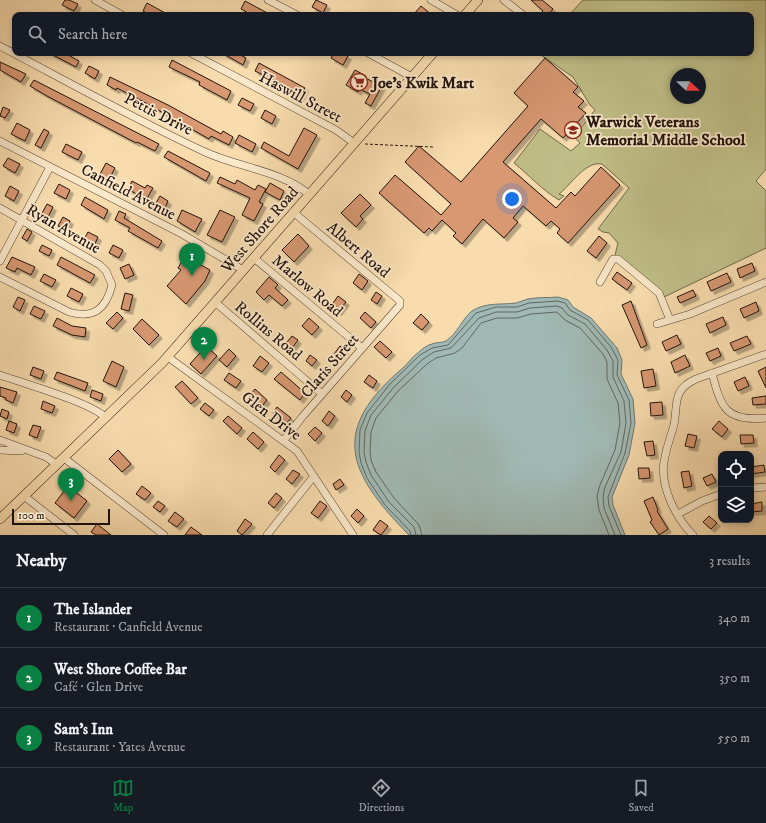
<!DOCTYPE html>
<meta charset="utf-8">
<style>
:root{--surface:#171b24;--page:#242831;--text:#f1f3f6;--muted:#9ea1a6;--line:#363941;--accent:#0b8043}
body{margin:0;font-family:"IM FELL DW Pica",serif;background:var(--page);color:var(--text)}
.controls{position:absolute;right:12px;bottom:12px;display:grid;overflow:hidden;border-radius:8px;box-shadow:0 2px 6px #0003}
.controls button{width:36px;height:36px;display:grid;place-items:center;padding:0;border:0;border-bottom:1px solid var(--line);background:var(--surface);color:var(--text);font:20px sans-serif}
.compass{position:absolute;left:670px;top:68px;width:36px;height:36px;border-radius:50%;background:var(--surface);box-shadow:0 2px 6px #0003;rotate:112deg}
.scale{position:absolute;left:12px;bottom:10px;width:98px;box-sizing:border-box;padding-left:4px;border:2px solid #22120c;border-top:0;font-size:11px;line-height:14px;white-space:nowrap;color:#22120c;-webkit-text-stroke:3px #fae8ca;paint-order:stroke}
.you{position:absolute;left:512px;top:199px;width:14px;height:14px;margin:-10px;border:3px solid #fff;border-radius:50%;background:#1a73e8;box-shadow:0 0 0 6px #1a73e833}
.badge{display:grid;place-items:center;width:26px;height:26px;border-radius:50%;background:var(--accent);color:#fff;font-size:13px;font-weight:700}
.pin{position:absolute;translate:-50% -33px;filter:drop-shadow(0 1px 2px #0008)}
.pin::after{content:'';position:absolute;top:21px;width:14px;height:12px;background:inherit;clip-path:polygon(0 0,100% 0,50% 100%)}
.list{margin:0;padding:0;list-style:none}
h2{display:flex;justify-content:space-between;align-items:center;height:52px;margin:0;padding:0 16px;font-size:17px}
h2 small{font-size:13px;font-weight:400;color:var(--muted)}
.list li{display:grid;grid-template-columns:26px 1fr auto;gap:12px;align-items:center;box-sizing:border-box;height:60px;padding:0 16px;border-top:1px solid var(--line)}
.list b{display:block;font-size:15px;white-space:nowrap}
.list p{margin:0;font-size:13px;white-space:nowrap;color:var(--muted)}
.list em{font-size:13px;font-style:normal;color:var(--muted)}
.icon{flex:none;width:22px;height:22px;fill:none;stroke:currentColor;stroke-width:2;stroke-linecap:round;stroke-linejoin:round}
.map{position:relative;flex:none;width:766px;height:535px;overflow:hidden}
.search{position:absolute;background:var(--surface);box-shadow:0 2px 6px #0003;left:12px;right:12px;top:12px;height:44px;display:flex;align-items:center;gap:10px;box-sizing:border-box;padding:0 14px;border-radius:8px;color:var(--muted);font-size:15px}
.sheet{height:232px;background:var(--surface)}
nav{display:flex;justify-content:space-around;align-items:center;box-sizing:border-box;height:56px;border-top:1px solid var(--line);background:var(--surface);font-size:11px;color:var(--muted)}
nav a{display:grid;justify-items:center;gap:2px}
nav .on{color:var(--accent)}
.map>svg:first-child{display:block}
.park{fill:#c0bf88;stroke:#71684a;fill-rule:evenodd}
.water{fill:#a0b9b4;stroke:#6e7671}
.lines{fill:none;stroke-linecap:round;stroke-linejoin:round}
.shore{stroke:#616660;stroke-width:1}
.building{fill:#d79872;stroke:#22120c;filter:url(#shadow)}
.minor-casing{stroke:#584434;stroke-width:8}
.major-casing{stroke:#22120c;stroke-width:10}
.path{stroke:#22120c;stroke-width:1;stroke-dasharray:3 2;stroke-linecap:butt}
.minor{stroke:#fae8ca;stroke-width:7}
.major{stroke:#f8dcae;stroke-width:9}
.labels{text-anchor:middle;stroke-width:3.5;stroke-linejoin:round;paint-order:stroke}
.poi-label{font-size:16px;font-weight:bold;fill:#22120c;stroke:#fae8ca;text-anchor:start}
.street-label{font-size:16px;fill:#22120c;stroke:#fae8ca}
</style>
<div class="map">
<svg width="766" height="535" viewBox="0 0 766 535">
<defs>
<filter id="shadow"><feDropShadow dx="3.5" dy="3.5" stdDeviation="0" flood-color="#0004"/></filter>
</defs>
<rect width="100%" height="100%" fill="#f8dcae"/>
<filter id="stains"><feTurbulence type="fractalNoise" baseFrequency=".005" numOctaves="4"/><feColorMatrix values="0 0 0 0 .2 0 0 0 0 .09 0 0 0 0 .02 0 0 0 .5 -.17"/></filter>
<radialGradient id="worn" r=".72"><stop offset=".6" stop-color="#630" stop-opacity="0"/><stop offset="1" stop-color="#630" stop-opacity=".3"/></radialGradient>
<path class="park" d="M583 0H766V169L756 181 766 191V248L662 298 614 259 618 243 609 233 603 232 598 229 629 188 602 164C585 161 571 185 559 194L564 196 559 200C542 190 529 175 514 163L540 129 571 151 580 143 574 137 595 110 590 105 573 77 538 53H751V15H569ZM676 74H700V98H676Z"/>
<path class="water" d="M558 297 568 300 573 307 591 318 617 348 622 360 621 374 633 399 635 423 629 455 612 497 613 505 625 535H409C347 472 329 430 404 367 409 362 413 356 419 352 422 349 427 345 432 344 436 342 442 343 446 341 457 334 462 319 472 311 486 302 501 305 516 303 520 302 524 300 528 299 538 297 548 298 558 297Z"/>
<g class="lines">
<path class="shore" d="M411 535 410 531 385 505 367 478 361 463 359 452 360 430 367 413 390 384 420 355 432 348 448 345 476 313 496 307H517L529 303 558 301 565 303 570 310 588 320 611 347 618 360 617 375 629 400 631 423 625 453 608 497 609 506 621 535
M416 535 414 527 389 502 371 475 366 462 364 452 365 431 371 415 394 387 423 359 434 352 451 348 479 318 496 312H517L530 308 557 306 562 308 568 315 585 324 607 350 613 361V377L624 401 626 423 621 452 605 487 603 496 604 508 615 535
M422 535 419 525 394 498 376 472 371 460 370 452 371 432 376 418 398 391 427 364 436 358 455 353 462 348 481 323 497 318H517L531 314 557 312 565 320 580 328 603 354 607 362V379L618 403 620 423 615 450 600 485 597 496 599 510 609 535"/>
</g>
<path class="building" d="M65 0H69L78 4 74 11 62 5Z
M316 0 327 5 323 13 312 7Z
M531 0H542L553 9 548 15H539L543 11Z
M245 1 271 15H252L241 9Z
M147 3 169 15H150L143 11Z
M421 6 432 15H413Z
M49 53H65L79 61 76 67Z
M222 53H237L246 58 243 65Z
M334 53H342L348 56 343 65 331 58Z
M545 58 578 87 573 92 584 101 578 107 586 113 563 138 541 119 503 162 556 208 571 192 575 196 601 167 620 185 568 243 557 233 560 229 551 221 546 226 523 206 513 218 518 222 504 238 483 219 462 244 453 236 456 233 442 220 432 231 429 228 424 233 379 193 395 175 441 215 451 204 405 162 419 146 461 182 528 106 514 93Z
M172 60 231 91 227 100 199 85 200 82 169 67Z
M0 62 26 74 21 82 0 70Z
M259 63 305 88 299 99 291 95 293 90 255 71Z
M89 66 99 71 95 79 85 73Z
M355 70 366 76 365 78 382 86 371 106 365 103 370 94 359 89 358 92 346 85Z
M110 77 168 105 221 134 223 131 233 137 229 145 211 136 209 139 146 103 117 88 116 90 107 85Z
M34 80 159 144 155 151 137 142 136 143 47 96 30 86Z
M242 98 254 104 250 111 238 105Z
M3 107 10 110 5 118 0 116Z
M265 110 276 116 272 124 261 118Z
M17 123 30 130 25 141 11 134Z
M304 128 317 135 298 169 261 148 264 142 289 156Z
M44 129 49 132 41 148 35 145Z
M239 135 256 144 252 152 235 143Z
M66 144 82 152 78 160 62 152Z
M168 151 210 173 206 181 164 157Z
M8 158 20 164 15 173 3 166Z
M106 163 115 168 107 183 98 178Z
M220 177 235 184 237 180 255 190 258 185 266 189 259 202 263 204 254 221 242 215 250 198 217 183Z
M132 181 145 188 147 185 153 188 146 200 128 189Z
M270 183 284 191 280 200 265 192Z
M59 184 70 190 66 199 54 193Z
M10 186 19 191 14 201 5 196Z
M360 194 371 205 360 216 363 219 356 227 341 213Z
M160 196 168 201 165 208 156 203Z
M85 197 108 210 104 219 81 205Z
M47 204 53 207 46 221 40 217Z
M182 210 202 219 195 232 177 221Z
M220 210 235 217 222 242 207 235Z
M119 211 126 214 124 218 162 241 158 248 128 231 130 228 115 220Z
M63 217 70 221 65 230 58 226Z
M27 229 32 232 27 241 22 238Z
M88 232 98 237 94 246 83 241Z
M298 234 309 246 294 262 282 250Z
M599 236 607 243 596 258 587 251Z
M42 245 52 250 49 256 39 251Z
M113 245 123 250 119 258 109 253Z
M185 256 210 270 205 281 186 304 167 286 181 270 178 268Z
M12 257 35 267 31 275 17 268 15 272 6 268Z
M61 257 95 275 90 283 57 265Z
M752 263 755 271 740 278 737 269Z
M129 264 134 275 125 279 120 268Z
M617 272 632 283 627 290 612 279Z
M727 273 731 282 711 291 707 282Z
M44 274 56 280 52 287 40 281Z
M359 274 368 281 362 290 353 283Z
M269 277 278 285 275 288 288 300 282 306 269 295 264 300 256 292Z
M71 288 83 294 79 302 67 296Z
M693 290 696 296 680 303 677 297Z
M376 292 382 296 377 304 371 300Z
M125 293 133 295 129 311 121 309Z
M338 296 346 302 338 312 331 306Z
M18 297 25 300 20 311 13 307Z
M631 301 647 345 641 348 622 305Z
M756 302 759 311 744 318 740 309Z
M34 306 45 311 41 319 30 314Z
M117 312 123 318 113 329 106 323Z
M365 312 376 322 371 328 360 318Z
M421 314 429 322 422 330 413 323Z
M723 317 726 325 710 333 706 324Z
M57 318 72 326 86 328 85 337 72 335 53 326Z
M309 318 319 327 312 335 302 326Z
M142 319 159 335 149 345 133 329Z
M677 335 681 344 666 351 662 342Z
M292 336 298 340 289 352 283 347Z
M747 336 751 344 734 351 730 343Z
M380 341 392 352 386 358 374 347Z
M206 346 217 356 201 374 190 364Z
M340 346 345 350 338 358 334 354Z
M718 348 721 356 710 361 706 353Z
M229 349 236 356 227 367 219 360Z
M310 355 317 360 312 366 306 361Z
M685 355 690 366 675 373 671 362Z
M260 356 269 363 262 372 253 366Z
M112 361 124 367 116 387 103 381Z
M33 367 44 371 41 379 30 375Z
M766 367V388L758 371Z
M653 369 656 386 644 388 641 371Z
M57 372 88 383 85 391 54 379Z
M281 372 305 393 300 400 274 379Z
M229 373 241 381 236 388 224 380Z
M369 375 377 381 373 388 364 382Z
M745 377 749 386 738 391 734 382Z
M182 381 198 398 191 404 175 387Z
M0 387 17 392 13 403 6 400V398L0 396Z
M255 389 267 400 262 406 249 396Z
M92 390 103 394 101 401 90 397Z
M346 390 352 395 347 402 341 397Z
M766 396V404L753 405 752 398Z
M43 401 55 406 52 413 41 409Z
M662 402 663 415 651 416 650 403Z
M205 403 214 410 209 416 200 409Z
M277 407 291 418 286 424 273 413Z
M2 409 9 412 7 419 0 416Z
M329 411 335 416 328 426 322 421Z
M228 416 242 428 237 434 223 421Z
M9 421 17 424 14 433 6 430Z
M719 421 728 429 722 437 712 429Z
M33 425 41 427 37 438 29 435Z
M315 427 322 433 315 441 308 434Z
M253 432 264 442 258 449 247 439Z
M688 434 697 436 694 448 685 446Z
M740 435H753L754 443 741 444Z
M653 441 655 455 647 456 644 442Z
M118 450 131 464 122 472 109 459Z
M279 455 285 460 275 472 270 467Z
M764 465 765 472 751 474V467Z
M638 468H649L650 478 639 479Z
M293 470 300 474 292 484 286 479Z
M689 471 692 486 684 488 681 472Z
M712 474 716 482 707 486 703 478Z
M340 479 344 485 336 490 333 484Z
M68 486 87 501 74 518 55 503Z
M142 486 151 493 145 500 136 494Z
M276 493 282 498 274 508 268 503Z
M653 497 658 510 657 511 668 529 659 535 650 522 652 520 644 501Z
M158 501 165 506 160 512 153 507Z
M320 501 327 506 318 518 311 513Z
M762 502V511L751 512V504Z
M357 509 364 516 358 523 351 516Z
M175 512 184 519 177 527 168 521Z
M709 516 717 523 711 529 703 522Z
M245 519 252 524 242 535 237 531Z
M380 520 388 526 381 535 373 530Z
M97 524 111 535H96L91 532Z
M191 527 202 535H185Z"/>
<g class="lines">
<g class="minor-casing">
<path id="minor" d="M95 0 122 15
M268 0 297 15
M431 0 457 15
M504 0 523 15
M0 46C68 82 136 120 205 152 240 168 279 170 309 194
M191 53 336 130 354 143
M368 53 412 77
M0 141 182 234 243 270
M0 208 100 265 106 271 112 285C106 309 94 319 69 312L0 277
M254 258 362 348
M0 261 50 167
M600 282 613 259H618L659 293 670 320
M215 302 322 394
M657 324 690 314 766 282
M168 357 297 451 353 535
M712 373C721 408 726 422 766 418
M0 375C23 383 92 403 106 418
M0 440 46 457 56 464
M284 440 303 416 400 305V301L293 212
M0 450 21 451
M64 458 164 535
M751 488 766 487
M24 496 74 535
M678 514 702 501 721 494
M267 535 314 476
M693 535C675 517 658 483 665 457 667 446 671 436 674 425 678 403 672 390 696 379L766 354"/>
</g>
<g class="major-casing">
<path id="major" d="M465 15 478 0
M0 519 162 363 433 53"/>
</g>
<path class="path" d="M365 144 433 147"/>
<use href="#minor" class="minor"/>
<use href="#major" class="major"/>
</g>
<defs>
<g id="supermarket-ring" transform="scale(0.9)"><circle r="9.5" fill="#fae8ca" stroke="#8f2418" stroke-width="1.5"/><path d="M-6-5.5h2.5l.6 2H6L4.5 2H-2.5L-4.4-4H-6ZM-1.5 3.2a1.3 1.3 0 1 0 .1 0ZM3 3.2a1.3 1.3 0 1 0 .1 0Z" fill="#8f2418"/></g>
<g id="school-ring" transform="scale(0.9)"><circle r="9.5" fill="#fae8ca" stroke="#8f2418" stroke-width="1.5"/><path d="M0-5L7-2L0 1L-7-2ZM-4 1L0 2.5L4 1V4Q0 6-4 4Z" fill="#8f2418"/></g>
</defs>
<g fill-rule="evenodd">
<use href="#supermarket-ring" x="359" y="82"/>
<use href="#school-ring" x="573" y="130"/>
</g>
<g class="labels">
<g class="poi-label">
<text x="372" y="88">Joe's Kwik Mart</text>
<text x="586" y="127">Warwick Veterans<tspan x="586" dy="18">Memorial Middle School</tspan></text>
</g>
<g class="street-label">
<text transform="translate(301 96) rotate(28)" y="6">Haswill Street</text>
<text transform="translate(159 113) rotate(27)" y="6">Pettis Drive</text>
<text transform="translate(129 191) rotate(27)" y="6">Canfield Avenue</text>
<text transform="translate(64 228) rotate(30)" y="6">Ryan Avenue</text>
<text transform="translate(259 229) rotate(-49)" y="6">West Shore Road</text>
<text transform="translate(359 249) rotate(40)" y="6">Albert Road</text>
<text transform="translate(308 285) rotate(40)" y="6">Marlow Road</text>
<text transform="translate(269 330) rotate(40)" y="6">Rollins Road</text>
<text transform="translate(329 365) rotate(-49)" y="6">Claris Street</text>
<text transform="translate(272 415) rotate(37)" y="6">Glen Drive</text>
</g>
</g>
<rect width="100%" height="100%" filter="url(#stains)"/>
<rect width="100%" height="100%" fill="url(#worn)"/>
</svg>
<div class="controls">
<button><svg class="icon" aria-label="locate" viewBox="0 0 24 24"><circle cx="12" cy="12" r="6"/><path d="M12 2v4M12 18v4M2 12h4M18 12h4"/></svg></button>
<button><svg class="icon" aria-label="layers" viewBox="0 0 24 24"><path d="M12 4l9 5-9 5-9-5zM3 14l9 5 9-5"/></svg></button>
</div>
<svg class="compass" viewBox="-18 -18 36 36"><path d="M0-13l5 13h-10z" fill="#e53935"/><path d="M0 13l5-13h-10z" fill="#9ea1a6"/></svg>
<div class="scale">100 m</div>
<div class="you"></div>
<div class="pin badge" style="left:192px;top:276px">1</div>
<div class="pin badge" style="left:204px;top:360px">2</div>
<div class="pin badge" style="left:71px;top:501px">3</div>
<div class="search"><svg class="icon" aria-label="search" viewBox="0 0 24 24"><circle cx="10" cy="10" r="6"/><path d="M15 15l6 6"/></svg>Search here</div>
</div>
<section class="sheet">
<h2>Nearby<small>3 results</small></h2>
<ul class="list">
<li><span class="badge">1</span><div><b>The Islander</b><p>Restaurant · Canfield Avenue</p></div><em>340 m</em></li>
<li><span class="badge">2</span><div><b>West Shore Coffee Bar</b><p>Café · Glen Drive</p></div><em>350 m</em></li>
<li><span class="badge">3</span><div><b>Sam's Inn</b><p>Restaurant · Yates Avenue</p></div><em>550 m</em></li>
</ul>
</section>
<nav>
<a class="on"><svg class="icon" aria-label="map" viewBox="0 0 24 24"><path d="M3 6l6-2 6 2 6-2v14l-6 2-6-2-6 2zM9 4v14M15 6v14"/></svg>Map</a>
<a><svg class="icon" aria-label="directions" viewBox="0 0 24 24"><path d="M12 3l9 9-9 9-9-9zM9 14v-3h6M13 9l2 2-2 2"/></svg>Directions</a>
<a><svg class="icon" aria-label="saved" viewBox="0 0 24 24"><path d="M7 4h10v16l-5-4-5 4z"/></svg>Saved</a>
</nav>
